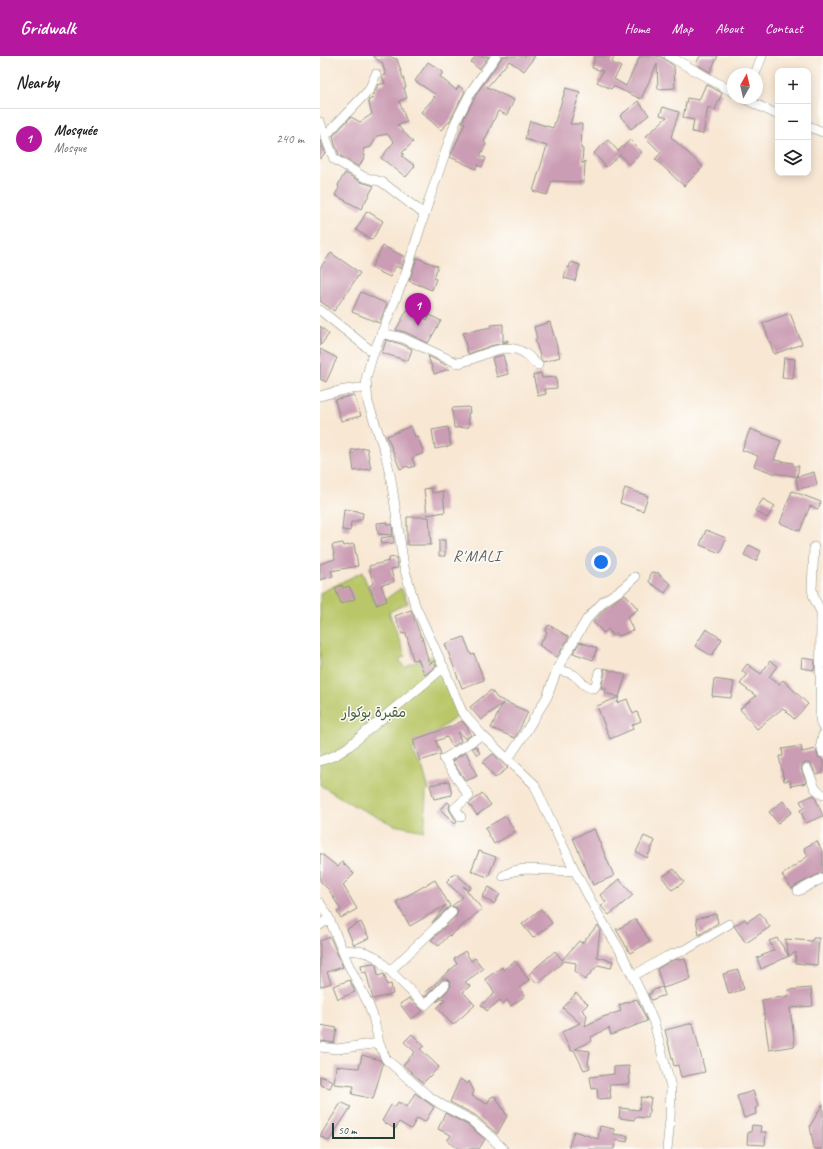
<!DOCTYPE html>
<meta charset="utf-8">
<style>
:root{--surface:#fff;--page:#f2f2f2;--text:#202124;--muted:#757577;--line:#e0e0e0;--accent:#b5179e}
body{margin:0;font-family:Caveat,"Playpen Sans Arabic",sans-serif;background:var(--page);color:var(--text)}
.controls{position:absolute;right:12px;top:12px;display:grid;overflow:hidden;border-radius:8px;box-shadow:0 2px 10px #0003}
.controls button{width:36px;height:36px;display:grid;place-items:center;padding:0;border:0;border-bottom:1px solid var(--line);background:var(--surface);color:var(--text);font:20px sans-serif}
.compass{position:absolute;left:407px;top:12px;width:36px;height:36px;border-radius:50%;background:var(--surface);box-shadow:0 2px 10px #0003;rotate:8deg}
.scale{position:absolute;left:12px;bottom:10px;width:63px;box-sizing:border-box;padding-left:4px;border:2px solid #1f3d34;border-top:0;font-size:11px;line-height:14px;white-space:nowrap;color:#1f3d34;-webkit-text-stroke:3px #fdfcf7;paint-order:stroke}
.you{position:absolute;left:281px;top:506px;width:14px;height:14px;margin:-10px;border:3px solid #fff;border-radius:50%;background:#1a73e8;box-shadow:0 0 0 6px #1a73e833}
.badge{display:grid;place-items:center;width:26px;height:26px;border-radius:50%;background:var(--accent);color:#fff;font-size:13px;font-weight:700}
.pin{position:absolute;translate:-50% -33px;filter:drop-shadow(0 1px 2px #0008)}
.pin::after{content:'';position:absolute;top:21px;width:14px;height:12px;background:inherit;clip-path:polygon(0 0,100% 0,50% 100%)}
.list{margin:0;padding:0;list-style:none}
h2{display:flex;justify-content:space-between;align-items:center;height:52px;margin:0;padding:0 16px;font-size:17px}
h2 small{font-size:13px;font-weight:400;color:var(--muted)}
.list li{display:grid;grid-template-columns:26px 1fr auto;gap:12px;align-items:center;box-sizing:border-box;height:60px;padding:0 16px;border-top:1px solid var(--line)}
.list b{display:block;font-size:15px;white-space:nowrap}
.list p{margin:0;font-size:13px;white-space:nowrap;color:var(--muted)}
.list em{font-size:13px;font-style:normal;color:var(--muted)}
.icon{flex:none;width:22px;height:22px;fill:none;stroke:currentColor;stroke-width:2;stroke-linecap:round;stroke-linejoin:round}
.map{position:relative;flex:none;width:503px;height:1093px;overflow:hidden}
header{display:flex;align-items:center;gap:24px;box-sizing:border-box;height:56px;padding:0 20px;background:var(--accent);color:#fff}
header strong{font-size:19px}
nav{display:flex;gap:22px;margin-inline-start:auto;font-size:14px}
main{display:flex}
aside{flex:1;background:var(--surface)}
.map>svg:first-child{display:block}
.green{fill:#bac769;stroke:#6c824e}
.building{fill:#cb9db4}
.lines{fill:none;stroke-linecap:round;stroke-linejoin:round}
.minor-casing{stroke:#8c9284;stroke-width:10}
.minor{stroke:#fff;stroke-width:9}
.labels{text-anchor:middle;stroke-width:3;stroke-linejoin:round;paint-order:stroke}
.park-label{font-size:14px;fill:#466041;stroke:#fdfcf7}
.quarter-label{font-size:16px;letter-spacing:1px;fill:#5b5f61;stroke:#fdfcf7}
</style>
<header>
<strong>Gridwalk</strong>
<nav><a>Home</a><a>Map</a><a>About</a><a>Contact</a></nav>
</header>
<main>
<aside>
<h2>Nearby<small></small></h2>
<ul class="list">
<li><span class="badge">1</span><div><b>Mosquée</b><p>Mosque</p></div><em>240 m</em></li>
</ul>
</aside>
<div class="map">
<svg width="503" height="1093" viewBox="0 0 503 1093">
<rect width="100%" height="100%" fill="#fdfcf7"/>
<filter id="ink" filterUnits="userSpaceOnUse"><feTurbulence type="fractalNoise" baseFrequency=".025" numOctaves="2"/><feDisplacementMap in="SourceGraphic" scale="8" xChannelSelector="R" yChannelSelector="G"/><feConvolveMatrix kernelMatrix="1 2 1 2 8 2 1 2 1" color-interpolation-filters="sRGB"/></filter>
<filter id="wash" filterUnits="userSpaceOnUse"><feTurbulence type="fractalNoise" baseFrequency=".012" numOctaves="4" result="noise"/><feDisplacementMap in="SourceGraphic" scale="16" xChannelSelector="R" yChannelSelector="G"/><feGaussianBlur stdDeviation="0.9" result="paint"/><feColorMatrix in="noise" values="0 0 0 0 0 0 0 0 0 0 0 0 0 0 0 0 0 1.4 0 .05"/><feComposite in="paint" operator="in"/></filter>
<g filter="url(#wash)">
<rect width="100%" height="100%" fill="#f8e7d3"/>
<path class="green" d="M42 516 56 550 81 532 88 547 69 556 85 600 79 604 85 612 90 608 112 600 140 658 92 694 103 713 109 734 106 735 105 764 104 775 74 769 33 749 0 729V537Z"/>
<g id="blocks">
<path class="building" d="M53 0H70L75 3H77L86 31 84 32 87 42 79 45 87 66 77 69 93 86 82 97 84 98 82 100 95 110 86 121 61 102 74 86 67 78 57 80 51 91 43 93 45 100 39 111 19 99 15 88 13 80 31 61 40 66 52 58 48 44 54 42 53 39 58 29 65 27 62 20 66 19 62 7Z
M156 0H169L159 13 151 6Z
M182 0H215L204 15 189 5 167 31 194 44 187 59 178 55 164 86 166 88 160 100 166 102 162 111 158 109 156 113 130 101 145 67 142 66 157 37 181 3Z
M275 0H294L292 7 301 11 294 23 306 30 320 0H336L342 1 354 10 355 32 338 33 337 8 321 43 293 30 291 33 277 26 283 15 272 12Z
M380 0H398L390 16 376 8Z
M108 6 123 16 120 21 136 34 139 30 145 35 130 65 121 74 101 56 115 41 113 40 115 38 95 25Z
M386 28 402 37 395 54 388 51 383 78 372 76 374 64 363 62 367 42 379 44Z
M246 32 260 36 250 68H262L261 93H263L262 108 265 105 264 126 232 125 227 139 213 135 227 90 205 83 210 65 233 72Z
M318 45 329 59 311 73 300 60Z
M343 51 359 56 351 81 383 111 364 130 335 103 341 97 325 81 347 61 340 59Z
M0 83 5 97 0 103Z
M288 84 298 95 310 84 322 96 309 109 300 99 286 111 274 97Z
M25 117 41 126 54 130 41 153 15 139 19 132 18 129Z
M47 155 63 165 52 184 36 174Z
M63 190 85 201 81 213 76 210 70 221 51 212Z
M11 197 40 217 14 255 0 245V212Z
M97 202 118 210 114 222 116 223 112 234 89 225Z
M251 206 260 209 255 225 244 222 247 211 249 212Z
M41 236 67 248 59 267 32 256Z
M87 254 107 264 110 259 121 265 108 287 85 276 76 274Z
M470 257 482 288 454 298 443 267Z
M230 266 240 301 223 306 221 303 215 284 217 283 214 271Z
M183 268V286L188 284V286L170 290 148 298 143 277 171 271V269Z
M0 270 9 278 0 290Z
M66 284 81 288 92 293 88 305 62 297Z
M0 293 17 302 6 326 0 323Z
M183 299 188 318 177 321 172 302Z
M108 300 128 310 129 313 114 318Z
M464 302 475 303 473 323 462 322Z
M221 317 222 322 236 321 237 332 225 333 226 338 218 340 213 319Z
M34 339 41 360 21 365 15 344Z
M149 351 150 357H148L149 371 134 372 132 352Z
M91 370 95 381 97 380 104 397 92 402 95 410 89 412 88 410 80 413 67 380Z
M128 371 131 390 115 393 112 374Z
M430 373 461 385 454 404 473 407V410H479L477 421 494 416 497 429 478 433 476 424 477 421 474 420 453 417 434 410 438 400 422 394Z
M47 392 51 413 34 415 31 394Z
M112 432V437L123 435 125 456 107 459 104 433Z
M305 432 328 440 323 455 300 447Z
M472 435 501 446 498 453 490 450 480 475 460 467Z
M443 443 455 450 447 462 435 455Z
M24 453 38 455V456L43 457 42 464H37V466H31L30 475 22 474Z
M87 461H109L111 489H87Z
M67 466 68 469 72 468 73 479 58 478 57 467Z
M386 474 406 482 400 497 380 489Z
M73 480 74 487 62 488 61 482Z
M119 484H125V500H119Z
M23 487 24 490 34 488 38 510 11 515 13 520 0 524V508L15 503 12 489Z
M429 489 441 495 436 505 424 499Z
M76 501 78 512 71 513 74 526 61 529 67 545 57 549 49 530 53 528 49 510 69 505V502Z
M331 516 339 517V519L351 528 345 537 329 526Z
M22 529 23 532 29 530 35 543 21 548 15 532Z
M305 538 318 553 307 561 313 574 299 580 297 577 293 580 288 573 284 577 273 566 288 550Z
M91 554 101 581H102L109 608 114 605 116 610 105 619 98 603 93 604 86 577 82 578 75 560Z
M229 569 249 581 237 601 219 589 227 577 225 575Z
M386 573 402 583 392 600 375 590Z
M144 581 151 599 154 598 164 624 142 632 125 588Z
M260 586 277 592 273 604 253 597Z
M482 602 495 604 494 614 481 612Z
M450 605 457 610 449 621 459 628 463 624 488 648 474 663 463 652 437 673 420 653 436 640 420 628 427 619 422 615 427 608 441 618Z
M284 612 306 619 297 647 307 643 313 658 317 656 321 665 312 669 313 673 290 683 277 650 299 641 285 637 286 633 281 632 285 617Z
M394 623 414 626 411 642 392 640Z
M171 634 177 642 208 656 195 682 171 672 183 647 161 664 150 651Z
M142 665 147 671 151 679 145 683 139 676 138 677 141 685 132 691 127 681 116 685 121 698 100 705 93 684 130 671Z
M156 690 160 697 157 699 152 692Z
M481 690 482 696 496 693 498 701 502 703 503 708V717L496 719 491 708 485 707 482 709 481 713 486 727 471 730 470 724 464 725 459 700H463L462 693Z
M146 696 157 720 146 725 132 705Z
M173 698 188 712 175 722 163 706Z
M129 725 132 739 114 743 110 729Z
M162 737 171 749 157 759 149 748Z
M494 739 503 760 486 767 480 754 484 752 480 745Z
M463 745 472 756 458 767 449 756Z
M128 746 130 748 129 752 130 755 137 766 135 768 120 753Z
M186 760 195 776 174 788 165 772Z
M274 773 294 820 273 829 253 782Z
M324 780 335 785 327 802 316 796Z
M497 785 503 797V816L475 830 472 833 462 819 488 800 484 792Z
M159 795 176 801 168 821 151 815Z
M0 797 18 811 22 806 34 818 23 829 37 853 21 862 17 856 21 854 9 834 0 825Z
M354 813 364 826 352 834 342 821Z
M135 817 151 831 149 834 143 830 162 853 130 880 129 879 119 890 111 884 136 860 138 854 136 852 132 850 143 841 126 826Z
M299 823 313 839 289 859 281 850 286 846 280 839Z
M115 824 130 850 112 867 126 849 90 870 76 846Z
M169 831 180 838 174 848 162 841Z
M221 853 232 867 213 882 202 868Z
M440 857 450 871 426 887 414 870 425 863 427 866Z
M396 858 398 867 379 879 376 863Z
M316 863 330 886 310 897 296 873H300V872Z
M41 866 49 882 34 889 27 873Z
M278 869 280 873 277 901 293 905 291 912 278 909 265 924 255 915 256 907 244 905 218 928 209 918 235 895 242 904 259 885 262 887Z
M10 881 23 911 7 916 11 927 0 931V885Z
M457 882 469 900 441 913 437 902 454 894 449 885Z
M493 882H499L497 909 475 907 476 896 469 900 465 883 492 885Z
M145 895 151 905 155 902 163 913 145 926 150 930 143 936 155 949 133 969 117 952 125 944 123 942 116 946 129 933 131 930 129 925 127 923H123L105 941 103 939 137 908 134 903Z
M358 903 359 904 365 903 371 923 343 932 337 913 349 906Z
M195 905 209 924 199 932 205 940 191 950 187 944 183 948 180 944 167 955 161 949 175 937 165 923 182 911 183 914Z
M53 907 56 909 58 920 64 918 67 929 71 928 73 938 53 943 46 916 42 917 41 909Z
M418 914 424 933 409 938 403 918Z
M30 924 35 936 18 943 13 930Z
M342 931 345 939 331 944 328 938 332 937 331 935Z
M491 932 493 950 470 952 475 990 449 994 442 944 469 940 468 934Z
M256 937 268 948 262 954 267 959 265 970 283 961 301 955 299 949 317 943 327 965 291 979 289 972 271 981 272 985 255 993 270 995 268 1007 270 1012 264 1014 254 994 251 995 242 976 260 967 243 952Z
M89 942 103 955 91 963 80 948Z
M373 967 385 1016 361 1021 358 1009 354 1010 345 974Z
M0 969 17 972 14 987 0 985Z
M92 978 104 990 100 993 119 1011 103 1027 83 1009 95 996 84 986Z
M42 999 60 1004 63 1008 53 1043 32 1038 34 1030 14 1028 16 1010 39 1012Z
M309 1010 310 1028 289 1029 291 1042 278 1043 277 1032 272 1033 270 1021 294 1018V1011Z
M0 1020 13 1025 10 1032 0 1029Z
M140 1023 148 1028 149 1025 154 1035 152 1040 167 1048 171 1041 174 1040 176 1041 187 1060 177 1078 155 1059 130 1046Z
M433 1035 438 1051 435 1052 436 1058 424 1062 417 1040Z
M95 1037 114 1051 105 1066 97 1062 91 1073 79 1066 75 1073 62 1065 71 1049 75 1051 78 1046 87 1051Z
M321 1041 331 1042 328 1062 315 1061 314 1064 299 1062 300 1052 319 1054Z
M21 1047H23L31 1051 9 1085 0 1080Z
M503 1048V1093H494L490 1070Z
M125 1057 148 1069 165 1083 159 1093H139L127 1085 131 1079 118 1073Z
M432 1069 441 1070 440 1076H446L445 1089 427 1088 428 1076H431Z
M280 1070 294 1073V1078L308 1080 307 1086 296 1084 294 1093H248L254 1075 278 1083Z"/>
</g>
</g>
<g filter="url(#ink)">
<use href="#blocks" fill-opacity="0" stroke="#8c9284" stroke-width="1"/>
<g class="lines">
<g class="minor-casing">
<path id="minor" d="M176 0 152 34 136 65 109 144 86 217 52 301 46 323 48 347 65 396 71 423 84 511 95 549 122 608 142 656 162 679 214 728 231 765 255 815 278 858 301 896 323 941 334 967 351 1031 350 1064 347 1093
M349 0 413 36
M435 18 442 0
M423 42 458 59
M0 66 14 103 44 121 62 126 104 158
M488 70 503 76
M5 80 49 34 56 18
M0 254 54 297
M61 277 83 282 137 307C159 304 184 282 206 298 210 301 214 306 218 309
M0 340C16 335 30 332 47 332
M494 491 492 533 494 542 501 556 500 661 501 668 503 671
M238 614C243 615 249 616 254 619 261 624 264 632 274 632L276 629 279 616
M503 679 501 687 503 697
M188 703 202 682 227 641 238 611 267 563 284 545 302 533 315 521
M0 705 16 699 28 691 124 611
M487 713 495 732 503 739
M141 761 135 752 149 740 124 703 162 679
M183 820 193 815 205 813 255 815
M478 835 503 822
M0 847 8 860 28 908 48 947 53 960 59 987 66 1003 107 1039 122 1049 151 1064 169 1079 183 1093
M0 869 9 862
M22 894C35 895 44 894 56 901L105 949 125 929
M70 915 132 856
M313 920 346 901 367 893 409 868
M0 991 17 993 59 987"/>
</g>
<use href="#minor" class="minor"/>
</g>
</g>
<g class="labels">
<g class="park-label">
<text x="54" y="661">مقبرة بوكوار</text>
</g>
<g class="quarter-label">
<text x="157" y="505">R'MALI</text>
</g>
</g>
</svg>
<div class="controls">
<button>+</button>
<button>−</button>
<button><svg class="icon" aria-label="layers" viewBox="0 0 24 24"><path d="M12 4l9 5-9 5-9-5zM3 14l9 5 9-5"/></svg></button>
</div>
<svg class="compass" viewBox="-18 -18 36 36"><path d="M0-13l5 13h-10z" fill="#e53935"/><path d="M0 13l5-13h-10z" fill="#757577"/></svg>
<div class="scale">50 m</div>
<div class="you"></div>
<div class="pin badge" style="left:98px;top:270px">1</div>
</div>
</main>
